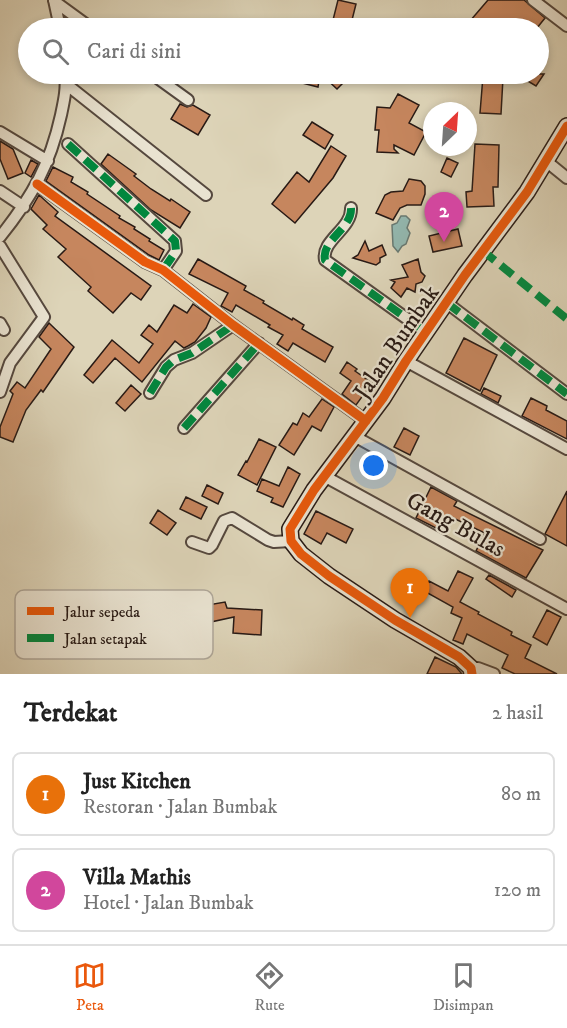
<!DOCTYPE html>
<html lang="id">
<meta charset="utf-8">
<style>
:root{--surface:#fff;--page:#f2f2f2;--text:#222;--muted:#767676;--line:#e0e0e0;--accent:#ea580c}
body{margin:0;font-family:"IM FELL DW Pica",serif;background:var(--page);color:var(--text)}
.compass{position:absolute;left:423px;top:102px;width:54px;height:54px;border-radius:50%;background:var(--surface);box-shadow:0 3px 9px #0003;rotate:25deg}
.you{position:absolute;left:374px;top:466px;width:21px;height:21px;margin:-15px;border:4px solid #fff;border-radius:50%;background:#1a73e8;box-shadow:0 0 0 9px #1a73e833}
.badge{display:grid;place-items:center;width:39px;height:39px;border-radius:50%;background:var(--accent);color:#fff;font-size:20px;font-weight:700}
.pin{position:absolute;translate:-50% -50px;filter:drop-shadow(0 2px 3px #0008)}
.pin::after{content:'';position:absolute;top:32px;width:21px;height:18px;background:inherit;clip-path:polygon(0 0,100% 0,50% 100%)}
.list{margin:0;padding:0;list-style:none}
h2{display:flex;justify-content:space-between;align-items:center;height:78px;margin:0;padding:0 24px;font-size:26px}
h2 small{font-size:20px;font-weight:400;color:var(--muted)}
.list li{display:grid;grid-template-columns:39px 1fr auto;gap:18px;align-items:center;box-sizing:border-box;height:84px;margin:0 12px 12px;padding:0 12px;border:2px solid var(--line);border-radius:9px}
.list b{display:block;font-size:22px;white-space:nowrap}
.list p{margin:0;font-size:20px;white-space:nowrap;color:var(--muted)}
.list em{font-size:20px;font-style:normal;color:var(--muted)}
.icon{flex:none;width:33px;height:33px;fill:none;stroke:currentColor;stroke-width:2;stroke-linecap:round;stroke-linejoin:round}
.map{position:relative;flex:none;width:567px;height:674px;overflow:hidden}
.search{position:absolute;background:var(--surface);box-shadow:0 3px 9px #0003;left:18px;right:18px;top:18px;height:66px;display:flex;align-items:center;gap:15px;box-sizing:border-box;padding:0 21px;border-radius:33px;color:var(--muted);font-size:22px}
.sheet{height:270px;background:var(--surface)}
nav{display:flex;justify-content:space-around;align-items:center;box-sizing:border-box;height:84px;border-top:2px solid var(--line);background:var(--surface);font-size:16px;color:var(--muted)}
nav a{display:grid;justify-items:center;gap:3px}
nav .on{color:var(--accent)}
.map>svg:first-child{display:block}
.water{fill:#93b8b0;stroke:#687972;stroke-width:1.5}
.building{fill:#c6865e;stroke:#281a15;stroke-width:1.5}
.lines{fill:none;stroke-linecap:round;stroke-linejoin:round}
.street-casing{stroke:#55483e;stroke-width:14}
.secondary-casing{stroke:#281a15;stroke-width:18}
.street{stroke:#e9e3d1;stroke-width:10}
.secondary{stroke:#e9e3d1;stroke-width:15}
.quiet{stroke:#00873e;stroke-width:8;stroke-dasharray:15 8;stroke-linecap:butt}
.cycleway-casing{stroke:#e9e3d1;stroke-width:13}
.cycleway{stroke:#e8590c;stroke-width:9}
.labels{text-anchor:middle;stroke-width:4.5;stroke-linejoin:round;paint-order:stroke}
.street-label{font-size:24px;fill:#281a15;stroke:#e9e3d1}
.key{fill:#e9e3d1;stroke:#afa799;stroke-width:1.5}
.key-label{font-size:16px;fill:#281a15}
</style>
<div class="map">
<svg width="567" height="674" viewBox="0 0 567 674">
<rect width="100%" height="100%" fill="#ddd4b8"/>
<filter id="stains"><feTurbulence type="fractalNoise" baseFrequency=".00333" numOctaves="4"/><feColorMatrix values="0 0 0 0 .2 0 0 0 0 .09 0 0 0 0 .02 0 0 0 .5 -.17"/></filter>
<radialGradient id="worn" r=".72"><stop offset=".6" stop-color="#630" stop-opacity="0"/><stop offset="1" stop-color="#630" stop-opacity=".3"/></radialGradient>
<path class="water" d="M401 216H406L410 220 407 228 410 233 406 244 402 246 398 252 393 246 392 225 397 223Z"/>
<path class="building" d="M338 0 356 4 350 28H331Z
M488 0H524L545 18 537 28H464Z
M304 74H320L318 87 302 83Z
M321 74H352L337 89Z
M516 74H544L536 86Z
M483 76 503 78 501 114 480 113Z
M398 94 419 105 409 123 426 132 414 155 394 145V149L398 153 377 152 379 130H375L377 107 390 108Z
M180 104 187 107 193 105 210 115 198 135 171 119Z
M312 122 333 135 325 149 303 135Z
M0 141 13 149 23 173 8 179 0 159Z
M475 144 499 145 498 187H493L494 206 467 207 466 192 472 191Z
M331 146 346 156 333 178 295 223 272 204 297 172 309 182Z
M108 154 136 174 134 176 151 189 170 201 171 199 190 212 180 228 151 210 101 164Z
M447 158 458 163 451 177 441 172Z
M31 160 38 164 31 177 25 173Z
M53 167 73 177 71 182 88 192 87 194 120 216 119 218 135 227 134 229 150 239 149 241 164 250 159 260 149 255 46 181Z
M409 179 421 181 425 186V194L421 205H407L400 208 393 220 376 213 385 195 391 192 403 191Z
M39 195 58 212 55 216 151 286 141 300 131 293 113 313 88 291 91 287 58 257 66 249 43 229 47 225 31 209Z
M458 229 462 246 433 252 429 236Z
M365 241 369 251 382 245 386 255 380 258V262L376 265 353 258 358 255Z
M198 259 246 286 244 290 264 301 263 303 292 320 293 318 304 325 302 329 333 347 325 362 293 343 288 351 277 344 283 335 268 327 270 325 236 305 232 312 221 306 228 293 189 274Z
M418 259 421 272 425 276 422 282 416 284 415 292 407 288 401 297 391 288 395 282 391 280 408 277 402 265Z
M193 304 211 317 206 328 195 342 188 346 184 348 175 341 142 382 115 358 93 383 84 375 112 340 139 363 153 344 141 335 149 325 157 332 174 305 187 313Z
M49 323 74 347 43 392 41 390 26 410 13 442 0 437V427L13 394 10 391 17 382 25 388 51 349 39 337Z
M464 338 497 355 480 391 446 373Z
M347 362 357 369 355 371 372 383 356 405 342 394 351 381 340 373Z
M131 385 141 394 125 411 116 403Z
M484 388 501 396 498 403 481 394Z
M531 398 547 406 546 410 567 421V439L522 416Z
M322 399 334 407 321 431 312 426 294 455 279 445 293 423 297 425 303 413 309 417Z
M404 428 419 436 410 455 394 447Z
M259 439 276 447 257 485 238 475 246 461 247 462Z
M288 467 300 474 283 507 271 502 273 498 257 491 262 479 279 486Z
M207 485 223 493 218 504 202 496Z
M431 487 457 501 454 506 543 550 526 578 476 551 485 533 449 516 442 531 416 518Z
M567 491V546L545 534Z
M186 497 207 507 201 519 180 509Z
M158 510 176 523 167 535 150 523Z
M316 511 353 529 346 543 327 533 321 544 304 534Z
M458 571 473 578 460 602 479 612 478 614 512 632 511 635 531 645 525 658 557 674H515L502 668 508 655 467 634 463 644 453 640 462 618 451 613 453 607 424 591 429 581 448 591Z
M489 575 516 590 512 597 486 579Z
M225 602 227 608 262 610 261 635 233 633 234 617 206 623 202 606Z
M547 610 561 617 547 645 533 637Z
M435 657 456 667 462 674H427Z"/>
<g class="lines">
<g class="street-casing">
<path id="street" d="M54 0 60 28
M533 0 567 26
M54 1 91 28
M152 74 188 100
M66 84 206 195
M0 132 48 161
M68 144 175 241 176 251 163 270
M546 161 567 178
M37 184 145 262 163 270 233 325 366 421
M0 191 24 207
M351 208C352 229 321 240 325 260L427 333
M0 237C32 197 50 165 61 115 64 101 67 88 65 74
M0 246 44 317 10 363 0 392
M447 303 567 394
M0 323 4 330
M406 361 567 449
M150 393 166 367 174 360 192 353 233 325
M184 428 259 343
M354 436 540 539
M324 476 567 609
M192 542 209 548 212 545 224 521 232 518 268 540 274 542 291 541
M471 668H478L494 674"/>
</g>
<g class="secondary-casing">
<path id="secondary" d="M472 674 471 668 459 657 395 620 329 576 301 554 291 541 290 529 314 490 383 398 406 361 465 275 527 192 567 126"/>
</g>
<use href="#street" class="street"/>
<use href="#secondary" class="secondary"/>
<path class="quiet" d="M68 144 175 241 176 251 163 270
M351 208C352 229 321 240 325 260L427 333
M483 251 567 319
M447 303 567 394
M150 393 166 367 174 360 192 353 233 325
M184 428 259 343"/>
<g class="cycleway-casing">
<path id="cycleway" d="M37 184 145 262 163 270 233 325 366 421
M472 674 471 668 459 657 395 620 329 576 301 554 291 541 290 529 314 490 383 398 406 361 465 275 527 192 567 126"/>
</g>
<use href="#cycleway" class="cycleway"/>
</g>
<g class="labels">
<g class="street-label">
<text transform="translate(396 342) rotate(-56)" y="8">Jalan Bumbak</text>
<text transform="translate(456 524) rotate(29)" y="8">Gang Bulas</text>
</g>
</g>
<rect x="15" y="590" width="198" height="69" rx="9" class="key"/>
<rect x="27" y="607" width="27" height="8" fill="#e8590c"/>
<rect x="27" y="634" width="27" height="8" fill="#00873e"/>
<g class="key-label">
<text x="64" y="617">Jalur sepeda</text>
<text x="64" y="644">Jalan setapak</text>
</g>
<rect width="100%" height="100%" filter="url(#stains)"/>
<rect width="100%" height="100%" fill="url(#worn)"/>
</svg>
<svg class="compass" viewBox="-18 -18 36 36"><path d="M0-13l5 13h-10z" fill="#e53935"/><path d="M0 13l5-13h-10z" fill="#767676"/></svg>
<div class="you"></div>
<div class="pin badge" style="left:410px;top:618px;background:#e8710a">1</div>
<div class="pin badge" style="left:444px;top:242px;background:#d1479c">2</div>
<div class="search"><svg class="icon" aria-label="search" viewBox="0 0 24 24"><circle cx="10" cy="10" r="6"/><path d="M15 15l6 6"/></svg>Cari di sini</div>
</div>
<section class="sheet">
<h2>Terdekat<small>2 hasil</small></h2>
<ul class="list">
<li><span class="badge" style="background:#e8710a">1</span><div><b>Just Kitchen</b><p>Restoran · Jalan Bumbak</p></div><em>80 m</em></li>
<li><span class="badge" style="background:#d1479c">2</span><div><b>Villa Mathis</b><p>Hotel · Jalan Bumbak</p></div><em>120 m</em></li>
</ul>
</section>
<nav>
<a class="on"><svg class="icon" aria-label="map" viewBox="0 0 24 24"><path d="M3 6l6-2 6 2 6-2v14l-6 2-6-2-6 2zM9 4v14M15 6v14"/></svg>Peta</a>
<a><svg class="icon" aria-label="directions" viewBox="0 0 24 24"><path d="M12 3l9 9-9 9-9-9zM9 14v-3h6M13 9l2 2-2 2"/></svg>Rute</a>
<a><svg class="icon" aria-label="saved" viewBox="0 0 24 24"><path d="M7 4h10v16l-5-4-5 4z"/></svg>Disimpan</a>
</nav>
